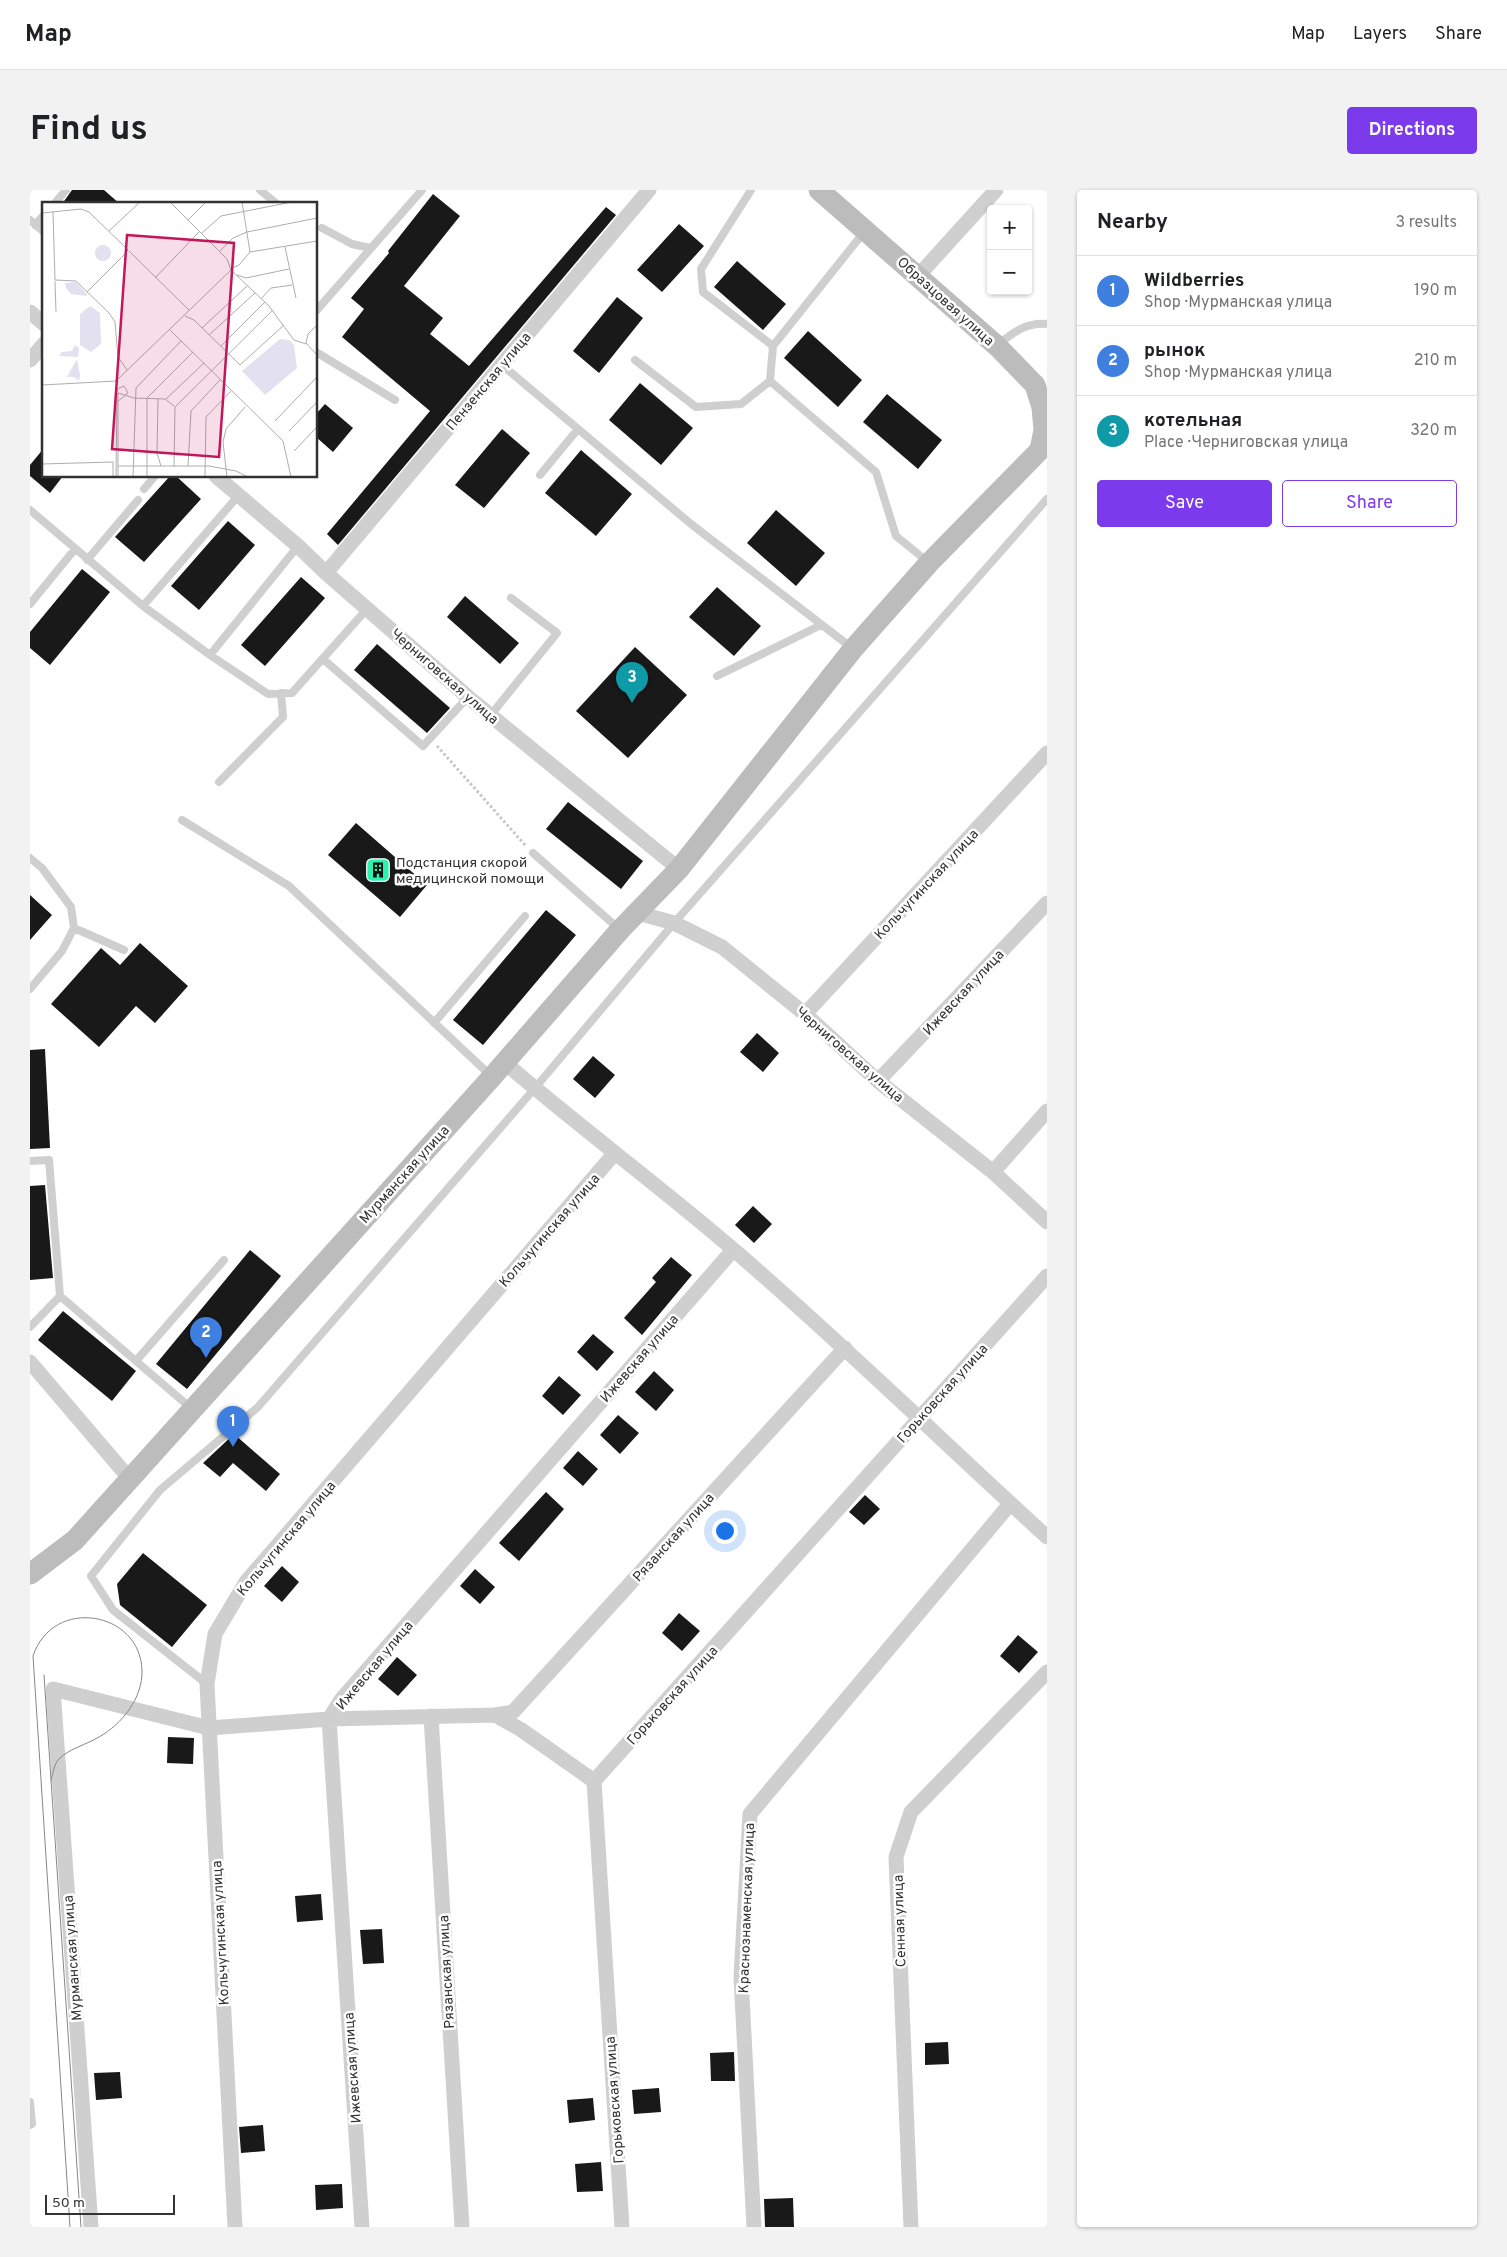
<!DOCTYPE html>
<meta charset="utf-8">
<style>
:root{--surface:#fff;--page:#f2f2f2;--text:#202124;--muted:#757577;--line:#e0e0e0;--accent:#7c3aed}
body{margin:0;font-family:Overpass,sans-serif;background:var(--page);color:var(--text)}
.controls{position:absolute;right:15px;top:15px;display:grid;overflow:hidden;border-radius:5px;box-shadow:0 1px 4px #0004}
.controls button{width:45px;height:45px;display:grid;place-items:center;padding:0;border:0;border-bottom:1px solid var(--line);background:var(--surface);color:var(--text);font:25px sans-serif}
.scale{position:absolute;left:15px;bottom:12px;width:130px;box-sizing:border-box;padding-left:5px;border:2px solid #323232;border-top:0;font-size:14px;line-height:18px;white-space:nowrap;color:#323232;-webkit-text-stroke:4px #fff;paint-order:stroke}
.you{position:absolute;left:694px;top:1340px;width:18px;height:18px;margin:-12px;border:4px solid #fff;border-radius:50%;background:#1a73e8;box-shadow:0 0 0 8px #1a73e833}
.badge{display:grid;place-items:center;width:32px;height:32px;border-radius:50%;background:var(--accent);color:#fff;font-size:16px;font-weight:700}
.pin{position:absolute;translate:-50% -41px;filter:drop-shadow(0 1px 2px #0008)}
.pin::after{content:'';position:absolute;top:26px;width:18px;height:15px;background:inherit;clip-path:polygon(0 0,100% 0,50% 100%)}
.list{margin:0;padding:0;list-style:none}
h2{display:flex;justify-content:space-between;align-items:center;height:65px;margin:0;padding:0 20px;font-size:21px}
h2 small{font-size:16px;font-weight:400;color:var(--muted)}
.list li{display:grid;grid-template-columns:32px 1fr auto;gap:15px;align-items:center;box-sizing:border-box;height:70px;padding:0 20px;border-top:1px solid var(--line)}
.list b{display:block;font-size:19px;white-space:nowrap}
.list p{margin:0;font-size:16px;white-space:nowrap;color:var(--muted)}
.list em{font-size:16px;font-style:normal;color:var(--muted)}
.actions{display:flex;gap:10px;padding:15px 20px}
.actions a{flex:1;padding:11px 0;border:1px solid var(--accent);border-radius:5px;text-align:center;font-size:18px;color:var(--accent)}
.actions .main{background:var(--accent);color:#fff}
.map{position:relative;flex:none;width:1017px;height:2037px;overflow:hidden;border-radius:5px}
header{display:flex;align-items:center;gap:30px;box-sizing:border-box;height:70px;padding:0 25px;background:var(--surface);border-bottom:1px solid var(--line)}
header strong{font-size:24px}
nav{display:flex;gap:28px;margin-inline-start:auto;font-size:18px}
.intro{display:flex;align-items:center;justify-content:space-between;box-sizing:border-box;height:120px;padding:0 30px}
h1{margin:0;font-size:35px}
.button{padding:12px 22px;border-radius:5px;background:var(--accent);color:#fff;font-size:18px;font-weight:700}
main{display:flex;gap:30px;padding:0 30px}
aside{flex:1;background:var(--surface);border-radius:5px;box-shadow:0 1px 4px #0004}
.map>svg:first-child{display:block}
.building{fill:#191919}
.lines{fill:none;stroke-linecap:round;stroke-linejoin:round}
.path{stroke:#c6c6c6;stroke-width:3;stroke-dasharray:2.5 2.5;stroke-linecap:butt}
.lane{stroke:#cfcfcf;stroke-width:8}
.street{stroke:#cfcfcf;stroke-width:15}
.secondary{stroke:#bcbcbc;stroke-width:21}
.tram{stroke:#878787;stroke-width:1}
.labels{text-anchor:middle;stroke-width:5;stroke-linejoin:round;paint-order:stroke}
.street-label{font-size:14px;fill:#323232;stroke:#fff}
.poi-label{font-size:14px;fill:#323232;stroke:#fff;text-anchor:start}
.inset-road{fill:none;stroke:#adadad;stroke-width:1}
.view{fill:#c2185b;fill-opacity:0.15;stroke:#c2185b;stroke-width:2.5}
.inset-edge{fill:none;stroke:#323232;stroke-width:2.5}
</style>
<header>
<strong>Map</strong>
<nav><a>Map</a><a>Layers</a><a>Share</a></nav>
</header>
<div class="intro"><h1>Find us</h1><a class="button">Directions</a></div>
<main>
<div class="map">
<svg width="1017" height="2037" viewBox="0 0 1017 2037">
<rect width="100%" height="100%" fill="#fff"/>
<path class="building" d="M42 0H74L90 14H32Z
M403 4 430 26 374 96 413 128 400 144 439 176 576 17 586 25 308 355 297 344 400 221 312 147 334 119 321 108 359 63 358 61Z
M649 34 674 56 632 102 607 80Z
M707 71 756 114 733 140 684 97Z
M587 107 613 128 569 183 543 161Z
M778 141 832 190 808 217 754 168Z
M610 193 663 238 631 275 579 230Z
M857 204 912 250 888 279 833 232Z
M295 214 323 238 303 262 286 247V224Z
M472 239 500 263 454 318 425 295Z
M14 258V286H33L20 303 0 286V275Z
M551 260 602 304 566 346 515 303Z
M140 286H146L171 309 114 372 85 347Z
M746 320 795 363 766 396 717 353Z
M198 331 225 355 169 420 141 396Z
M52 379 80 402 20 475 0 458V442Z
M271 387 295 408 235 476 211 455Z
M687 397 731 436 704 466 659 427Z
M435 406 489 453 470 474 417 427Z
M347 454 420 518 397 543 324 480Z
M605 457 657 505 598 568 546 521Z
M538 612 613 671 591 699 516 639Z
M326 633 397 695 370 727 298 665Z
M0 705 22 725 0 750Z
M516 720 546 745 453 855 423 830Z
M110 753 158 796 125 833 106 816 69 857 21 814 71 758 90 775Z
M727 843 749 863 733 882 710 862Z
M15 859 20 958 0 959V860Z
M563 866 585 885 565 908 543 889Z
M15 995 23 1088 0 1090V996Z
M723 1016 742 1034 724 1053 705 1035Z
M220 1060 251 1086 157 1199 126 1174Z
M641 1067 662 1085 612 1145 594 1128 626 1092 622 1088Z
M33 1121 106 1181 82 1211 8 1150Z
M563 1144 584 1162 567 1181 547 1162Z
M624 1181 644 1200 626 1221 605 1202Z
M529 1186 551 1205 533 1225 512 1206Z
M588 1225 609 1243 590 1264 570 1245Z
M204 1244 250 1284 236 1301 203 1273 190 1287 173 1273Z
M548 1261 568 1279 553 1296 533 1278Z
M516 1302 534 1319 489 1371 469 1353Z
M835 1305 850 1319 834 1335 819 1322Z
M113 1363 177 1415 142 1457 90 1415 87 1394Z
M252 1376 269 1392 252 1412 234 1396Z
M445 1379 465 1397 450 1414 430 1396Z
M649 1423 670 1441 652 1461 632 1443Z
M988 1445 1008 1462 989 1483 970 1466Z
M367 1467 387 1485 368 1506 348 1489Z
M138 1547 164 1548 163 1574 137 1573Z
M291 1704 293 1730 267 1732 265 1706Z
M352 1739 354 1773 333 1774 330 1740Z
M918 1852 919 1874 895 1875V1853Z
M704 1862 705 1891H681L680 1863Z
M90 1882 92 1908 66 1910 64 1883Z
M629 1898 631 1922 604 1924 602 1900Z
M563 1908 565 1930 539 1933 537 1910Z
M233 1935 235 1961 211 1963 209 1937Z
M571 1972 573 2001 547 2002 545 1974Z
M312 1994 313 2018 286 2020 285 1995Z
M763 2008 764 2037H735L734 2009Z"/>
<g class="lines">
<path class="path" d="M407 556 496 656"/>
<path class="lane" d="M230 0 247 14
M721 0 671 79 673 102 743 156 740 191 846 282 866 346 898 372
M24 14 36 0
M0 30 14 42
M5 35 14 25
M292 38 322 54 340 58
M286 121 392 0
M968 155C983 142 997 132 1017 134
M743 156 834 42
M286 162 365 210
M605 170 666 217 711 214 740 191
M472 175 661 334 822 458
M510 285 548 239
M114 299 125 286
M0 320 113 416 180 465 238 504 262 503 337 419
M57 370 108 310
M0 414 45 359
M113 416 208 306
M180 465 268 356
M293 469 393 556 438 507
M687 486 791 435
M460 526 527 443 481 408
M189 592 253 527 251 503
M152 630 259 696 461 886
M503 663 589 739
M0 668 12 678 41 717 44 738 32 761 0 799
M44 738 94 760
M404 833 495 726
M0 971 19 970 30 1106
M0 1137 30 1106 162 1219
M106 1171 194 1070
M177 1494 83 1420 61 1386 130 1300 228 1217 505 898 644 733 1017 309
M0 1912 2 1934 0 1935"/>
<path class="street" d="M888 86 966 0
M0 122 14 134
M0 170 14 154
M186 286 268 356 296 383 438 507 649 679
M296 383 619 0
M608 723 644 733 692 757 775 824 848 891 963 982 1017 1032
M775 824 1017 563
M474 872C549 937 630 996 705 1061 812 1153 913 1252 1017 1347
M848 891 1017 713
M963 982 1017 921
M0 1172 99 1288
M465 1525 483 1522 815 1158
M401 1526 432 2037
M61 2037 23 1499 179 1538 299 1529 465 1525 490 1539 564 1591
M205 2037 177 1494 185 1444 216 1392 584 964
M332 2037 299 1529 311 1510 703 1060
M592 2037 564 1591 1017 1086
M724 2037 711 1787 720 1624 980 1314
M881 2037 866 1667 881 1622 1017 1482"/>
<path class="secondary" d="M0 1384 45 1350 462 887 590 740 649 679 823 459 899 373 1010 260 1014 240 1012 217 1005 195 967 156 789 0"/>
<path class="tram" d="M14 1485 51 2037
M21 1590C23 1583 24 1574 29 1569 40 1558 56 1555 69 1547 92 1534 113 1508 112 1480 110 1421 23 1406 3 1466L40 2037"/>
</g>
<defs>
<g id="building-square" transform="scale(1.25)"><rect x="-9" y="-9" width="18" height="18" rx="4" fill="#2bf2ac" stroke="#fff"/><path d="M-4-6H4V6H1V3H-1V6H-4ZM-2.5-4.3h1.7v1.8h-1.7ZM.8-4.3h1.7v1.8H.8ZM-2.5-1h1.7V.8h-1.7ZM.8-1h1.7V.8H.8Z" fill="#111"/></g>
</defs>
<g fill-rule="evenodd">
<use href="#building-square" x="348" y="680"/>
</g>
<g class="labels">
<g class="street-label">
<text transform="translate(916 111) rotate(42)" y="5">Образцовая улица</text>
<text transform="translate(458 191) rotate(-50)" y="5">Пензенская улица</text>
<text transform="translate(415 486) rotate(41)" y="5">Черниговская улица</text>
<text transform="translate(896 694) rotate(-47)" y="5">Кольчугинская улица</text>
<text transform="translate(933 802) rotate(-47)" y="5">Ижевская улица</text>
<text transform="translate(820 864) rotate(41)" y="5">Черниговская улица</text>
<text transform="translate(374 984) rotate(-48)" y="5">Мурманская улица</text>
<text transform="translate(519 1040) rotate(-49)" y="5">Кольчугинская улица</text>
<text transform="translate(609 1168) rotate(-49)" y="5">Ижевская улица</text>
<text transform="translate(912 1203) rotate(-48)" y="5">Горьковская улица</text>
<text transform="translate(643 1347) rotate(-48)" y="5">Рязанская улица</text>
<text transform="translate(256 1348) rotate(-50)" y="5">Кольчугинская улица</text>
<text transform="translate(344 1475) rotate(-50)" y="5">Ижевская улица</text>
<text transform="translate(642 1505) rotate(-48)" y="5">Горьковская улица</text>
<text transform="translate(716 1718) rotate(-88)" y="5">Краснознаменская улица</text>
<text transform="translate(869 1731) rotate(-92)" y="5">Сенная улица</text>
<text transform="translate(190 1743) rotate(-93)" y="5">Кольчугинская улица</text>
<text transform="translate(42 1768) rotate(-94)" y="5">Мурманская улица</text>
<text transform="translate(416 1782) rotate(-93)" y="5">Рязанская улица</text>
<text transform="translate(322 1878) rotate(-94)" y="5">Ижевская улица</text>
<text transform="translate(584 1910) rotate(-94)" y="5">Горьковская улица</text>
</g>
<g class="poi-label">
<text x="366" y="677">Подстанция скорой<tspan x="366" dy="16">медицинской помощи</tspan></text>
</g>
</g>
<g transform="translate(12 12)">
<rect width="275" height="275" fill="#fff"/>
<path d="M53 51a8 8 0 1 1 16 0a8 8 0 1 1-16 0ZM48 104 58 111 59 142 49 150 38 143V112ZM238 137 247 138 252 143 255 166 223 193 200 169Z" fill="#e3e0ef"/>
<path d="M34 80 45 92 44 94 29 92 24 86 23 81ZM33 143 37 146 36 155 17 154 20 150 30 149ZM35 157 38 173 37 179 32 175H25Z" fill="#e3e0ef"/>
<path class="inset-road" d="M11 10 13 78 34 79 67 111 73 120 76 155 85 168M0 11 39 7 47 10 86 48 80 55M146 18 164 0M67 29 98 0M160 31 179 14 250 0M243 45 254 96M87 49 147 108M178 49 191 36 205 30 275 16M208 50 275 39M190 66 197 63 208 50 200 0M189 68 227 104 252 138 264 142M195 73 204 76 247 67M113 76 157 30M13 79 14 110M45 90 79 56M219 97 229 86 250 83M143 114 152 118 198 163 242 123M275 123 266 132 264 141 275 153M160 126 205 84M128 128 241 239 249 275M167 133 213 91M179 144 223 100M0 183 74 179 189 68 185 57 128 0M116 197 115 251 119 264M124 197 162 161M233 219 275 175M247 229 275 200M252 249 275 225M0 262 71 260V275M76 264H167L194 269 206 275M146 264 149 209 178 178M132 265 133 205 231 108M74 275 75 187 82 184 86 191 75 200M76 275V191L92 196 123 197 132 204M91 275 94 186 139 139M105 275V196L151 150M163 275 164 215 189 189M185 275 181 240 184 227 203 205"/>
<path class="view" d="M85 33 192 41 177 255 70 247Z"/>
<rect width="275" height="275" class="inset-edge"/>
</g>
</svg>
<div class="controls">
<button>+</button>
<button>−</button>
</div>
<div class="scale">50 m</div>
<div class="you"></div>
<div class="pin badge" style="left:203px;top:1257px;background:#3f7fe0">1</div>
<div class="pin badge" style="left:176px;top:1168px;background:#3f7fe0">2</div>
<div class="pin badge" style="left:602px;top:513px;background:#0f9aa8">3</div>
</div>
<aside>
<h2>Nearby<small>3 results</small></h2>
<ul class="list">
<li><span class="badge" style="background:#3f7fe0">1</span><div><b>Wildberries</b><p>Shop · Мурманская улица</p></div><em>190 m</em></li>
<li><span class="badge" style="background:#3f7fe0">2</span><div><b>рынок</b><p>Shop · Мурманская улица</p></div><em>210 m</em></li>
<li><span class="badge" style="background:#0f9aa8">3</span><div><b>котельная</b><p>Place · Черниговская улица</p></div><em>320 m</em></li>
</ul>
<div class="actions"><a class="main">Save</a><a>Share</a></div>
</aside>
</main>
